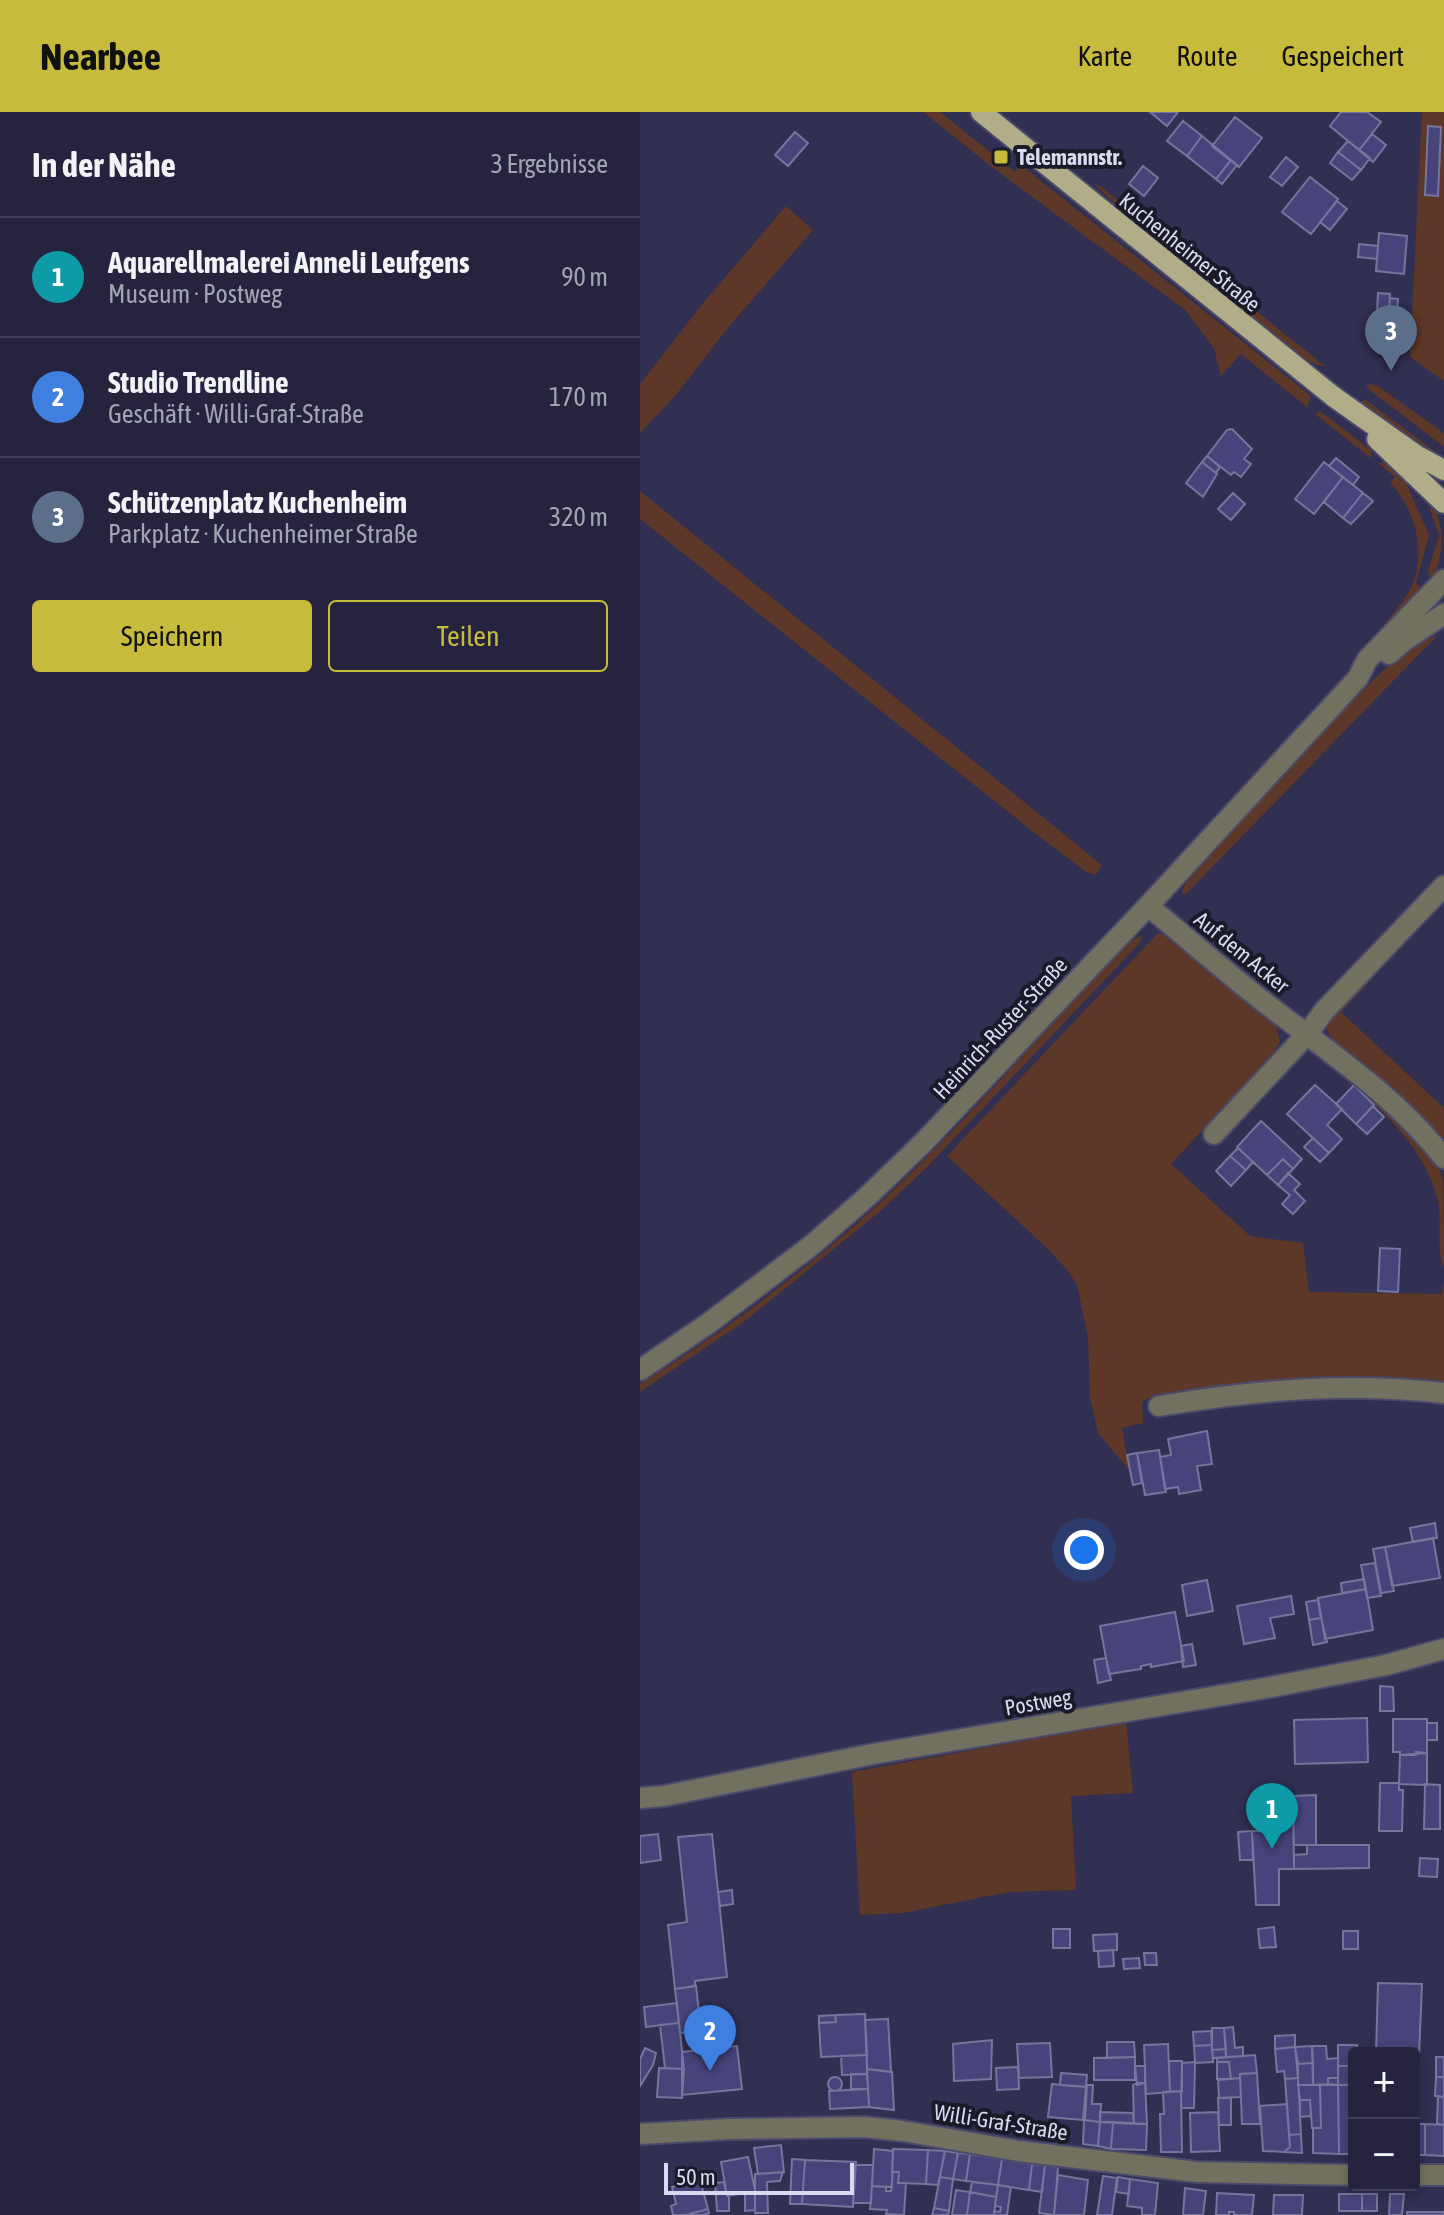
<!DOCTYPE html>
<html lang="de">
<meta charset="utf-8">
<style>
:root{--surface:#25233e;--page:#312f49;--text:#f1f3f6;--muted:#a3a4b0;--line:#424058;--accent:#c6bb3c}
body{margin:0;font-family:"Asap Condensed",sans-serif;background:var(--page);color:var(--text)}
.controls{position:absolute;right:24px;bottom:24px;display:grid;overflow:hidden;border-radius:8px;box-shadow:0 4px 12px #0003}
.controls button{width:72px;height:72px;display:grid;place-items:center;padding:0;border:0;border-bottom:2px solid var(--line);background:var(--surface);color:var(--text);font:40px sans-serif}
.scale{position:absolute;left:24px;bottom:20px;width:190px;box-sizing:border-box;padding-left:8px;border:4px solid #d9daf0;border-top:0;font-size:22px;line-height:28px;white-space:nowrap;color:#d9daf0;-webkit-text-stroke:6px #1a1a29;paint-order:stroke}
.you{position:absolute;left:444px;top:1438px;width:28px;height:28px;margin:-20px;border:6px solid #fff;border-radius:50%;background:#1a73e8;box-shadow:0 0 0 12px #1a73e833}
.badge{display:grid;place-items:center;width:52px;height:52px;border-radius:50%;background:var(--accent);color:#fff;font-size:26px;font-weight:700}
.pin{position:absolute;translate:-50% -66px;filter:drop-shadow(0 2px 4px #0008)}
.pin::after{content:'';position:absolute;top:42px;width:28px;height:24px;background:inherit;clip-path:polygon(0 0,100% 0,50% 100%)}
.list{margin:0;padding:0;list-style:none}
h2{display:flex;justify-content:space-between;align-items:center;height:104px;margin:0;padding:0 32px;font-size:34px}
h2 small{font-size:26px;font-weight:400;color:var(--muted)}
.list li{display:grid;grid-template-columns:52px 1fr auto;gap:24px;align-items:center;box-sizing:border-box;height:120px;padding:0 32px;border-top:2px solid var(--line)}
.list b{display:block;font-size:30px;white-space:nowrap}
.list p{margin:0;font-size:26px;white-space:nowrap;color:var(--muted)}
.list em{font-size:26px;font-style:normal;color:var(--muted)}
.actions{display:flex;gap:16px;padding:24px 32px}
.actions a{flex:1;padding:18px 0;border:2px solid var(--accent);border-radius:8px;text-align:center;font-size:28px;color:var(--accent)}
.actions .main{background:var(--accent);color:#111}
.map{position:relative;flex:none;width:804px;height:2103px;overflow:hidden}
header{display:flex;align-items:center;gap:48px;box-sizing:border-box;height:112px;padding:0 40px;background:var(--accent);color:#111}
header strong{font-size:38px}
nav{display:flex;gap:44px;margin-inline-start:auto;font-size:28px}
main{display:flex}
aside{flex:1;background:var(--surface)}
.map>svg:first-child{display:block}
.green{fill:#5d3828}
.building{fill:#47447b;stroke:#75759d;stroke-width:2}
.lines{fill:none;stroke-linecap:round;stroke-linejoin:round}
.minor-casing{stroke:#4c4a6b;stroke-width:24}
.major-casing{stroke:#4c4a6b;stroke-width:24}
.minor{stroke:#72715f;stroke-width:20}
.major{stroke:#b0ad88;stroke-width:20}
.poi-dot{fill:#c6bb3c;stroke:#1a1a29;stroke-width:3}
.labels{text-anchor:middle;stroke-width:8;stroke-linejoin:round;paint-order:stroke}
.poi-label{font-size:22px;font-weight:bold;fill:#d9daf0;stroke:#1a1a29;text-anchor:start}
.street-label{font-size:22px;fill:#d9daf0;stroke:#1a1a29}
</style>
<header>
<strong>Nearbee</strong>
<nav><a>Karte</a><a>Route</a><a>Gespeichert</a></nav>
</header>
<main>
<aside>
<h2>In der Nähe<small>3 Ergebnisse</small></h2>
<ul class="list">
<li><span class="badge" style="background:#0f9aa8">1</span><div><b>Aquarellmalerei Anneli Leufgens</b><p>Museum · Postweg</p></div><em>90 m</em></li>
<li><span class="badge" style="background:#3f7fe0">2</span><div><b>Studio Trendline</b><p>Geschäft · Willi-Graf-Straße</p></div><em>170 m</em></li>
<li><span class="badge" style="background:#5c6f8a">3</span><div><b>Schützenplatz Kuchenheim</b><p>Parkplatz · Kuchenheimer Straße</p></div><em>320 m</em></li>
</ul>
<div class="actions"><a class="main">Speichern</a><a>Teilen</a></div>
</aside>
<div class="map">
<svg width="804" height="2103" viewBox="0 0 804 2103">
<rect width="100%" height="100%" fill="#312f52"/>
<path class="green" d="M283 0H300L375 60 381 53 671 284 667 295 601 242 581 264 574 236 545 198 348 52Z
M782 0H804V269L770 245Z
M454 72 460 74 686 255 669 250 644 230 506 121Z
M146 94 173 118 91 212 35 284 0 321V272L64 190Z
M727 272 736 273 800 318 804 321V335L727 276Z
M726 288 804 346V349L787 340 719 290Z
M680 299 731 338 732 347 675 302Z
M744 350 766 371 789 423 776 471 783 478 740 518C749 506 759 495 767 483 789 448 777 399 750 371L755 365 738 351Z
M0 379 462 753 456 763 446 760 392 719 0 407Z
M793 391C804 414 804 445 792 468L788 459 799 423 790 398Z
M785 523 788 527 797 524 546 782 542 781 544 774C581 728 623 686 663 643 702 600 739 558 785 523Z
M804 782V789L701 900 804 996V1026L776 1006 721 951 693 929 687 918 690 904Z
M518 821 532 825 630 907 637 916 640 930 634 941 531 1052 610 1124 663 1131 669 1180 802 1182 804 1170V1272L517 1282 502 1290 503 1311 482 1316 489 1358 458 1321 450 1285 448 1225 437 1173 428 1159 407 1136 307 1044Z
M502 823 500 831 288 1054 243 1097 105 1209 0 1280V1272C65 1232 128 1186 187 1137 298 1046 389 932 489 830Z
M686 948C721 977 789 1023 803 1067 804 1087 804 1132 804 1155 796 1140 802 1109 798 1089 784 1030 729 985 683 950Z
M486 1610 493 1681 431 1684 436 1778 369 1780 263 1801 220 1803 212 1660Z"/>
<path class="building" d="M510 0H538L527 14Z
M701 0H727L741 10 719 38 690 14Z
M595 5 622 26 599 55 572 34Z
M543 9 562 24 547 44 527 29Z
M788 14 801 15 798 84 785 83Z
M155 20 168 31 148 54 135 43Z
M732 22 746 33 733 50 719 38Z
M562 24 591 48 576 67 547 44Z
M708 29 730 46 721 58 698 40Z
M698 40 721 58 712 68 690 51Z
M646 45 658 55 642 74 630 65Z
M591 48 597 53 582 72 576 67Z
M503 54 518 66 504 84 489 72Z
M670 65 698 87 671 122 642 100Z
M697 89 707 97 690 118 680 110Z
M739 121 767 124 764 162 736 159Z
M719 132 738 134 737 147 718 145Z
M738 181 750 182 749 201 737 200Z
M750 186 758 187 757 201H749Z
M592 317 612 337 604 347 611 352 601 365 594 360 591 363 567 344 587 318Z
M567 344 580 355 576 361 562 350Z
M696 346 719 365 713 373 689 354Z
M562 350 577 362 563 385 546 371Z
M684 350 703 365 674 402 655 387Z
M703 365 723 381 703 406 684 390Z
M593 381 605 392 591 408 578 397Z
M723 381 733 389 711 412 703 406Z
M675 973 702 997 687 1013 702 1027 689 1041 647 1002Z
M714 973 734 993 716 1012 696 992Z
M733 994 744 1005 727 1022 716 1012Z
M621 1009 662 1047 653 1057 643 1047 627 1063 597 1035Z
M673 1026 689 1041 680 1050 664 1035Z
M598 1036 613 1050 606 1058 590 1044Z
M590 1044 606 1058 591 1074 576 1059Z
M643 1047 653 1057 638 1073 627 1063Z
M648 1061 660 1072 654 1078 665 1089 653 1102 642 1092 650 1083 638 1073Z
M740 1136 760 1137 758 1180 738 1179Z
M567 1319 572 1352 557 1354 561 1378 539 1382 538 1375 525 1377 520 1345 531 1343 528 1327Z
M519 1338 526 1380 505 1383 497 1341Z
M497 1341 502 1371 493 1373 487 1343Z
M795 1411 797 1426 773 1430 770 1416Z
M793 1426 800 1466 752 1474 745 1435Z
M745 1435 754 1479 741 1481 733 1437Z
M735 1451 741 1484 727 1486 721 1453Z
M724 1467 726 1477 702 1481 701 1471Z
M567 1468 573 1499 547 1504 542 1473Z
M726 1477 733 1518 685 1527 678 1486Z
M651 1484 654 1502 630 1506 635 1526 604 1532 597 1494Z
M678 1488 681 1506 669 1508 666 1490Z
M535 1500 544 1549 511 1555V1552L501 1554V1557L469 1562 460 1514Z
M681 1506 687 1530 673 1533 669 1508Z
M552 1532 556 1553 543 1555 541 1534Z
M466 1546 471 1568 458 1571 454 1548Z
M740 1574 753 1575 754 1599H740Z
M727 1606 728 1650 655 1652 654 1608Z
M753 1607H787V1641L760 1643V1640H753Z
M787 1611H797V1628H787Z
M776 1640 787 1641V1673L759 1672 760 1643H776Z
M740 1671H759V1678H763L762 1719H739Z
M785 1672 800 1673V1717H784Z
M676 1683V1733H654L653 1684Z
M629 1691H653L654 1757H639V1793H616L612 1719H629Z
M612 1719 613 1748H600L598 1720Z
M18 1722 21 1748 0 1751V1724Z
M72 1722 87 1865 55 1869V1874L35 1877 28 1813 47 1810 38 1725Z
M667 1733H729V1756L654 1757V1743L667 1742Z
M780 1746 798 1747 797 1765 779 1764Z
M92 1778 93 1792 80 1794 78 1780Z
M634 1815 636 1835 620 1836 618 1817Z
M413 1817H430V1836H413Z
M703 1819H718V1837H703Z
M477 1822V1838L454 1839 453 1823Z
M473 1838 474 1854 459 1855 458 1839Z
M504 1841H516L517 1853H505Z
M499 1846 500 1856 484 1857 483 1847Z
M738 1871 782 1872 778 1967H774V1941H736Z
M56 1874 61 1919 40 1921 35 1877Z
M37 1891 39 1911 6 1915 4 1895Z
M225 1902 227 1943 181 1945 179 1911 196 1910 195 1903Z
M195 1903 196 1910 179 1911V1904Z
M248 1907 251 1960 227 1957 225 1908Z
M39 1911 44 1957 25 1956 20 1913Z
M593 1915 595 1936 603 1935V1944L586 1945 584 1916Z
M572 1916H584L586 1937 572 1938Z
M571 1919 572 1933 554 1934 553 1920Z
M655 1923V1935L635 1937V1924Z
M352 1928 351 1967 314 1969 313 1932Z
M467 1930H494L495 1945 467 1946Z
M410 1931 412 1965 379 1966 377 1932Z
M528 1932 530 1980 506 1982 504 1933Z
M572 1933 573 1950 555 1951 554 1934Z
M698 1933H717L714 1954H698Z
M97 1934 102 1977 42 1983V1940Z
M672 1934 673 1951 658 1952 655 1935Z
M672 1934H686L687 1947 698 1946V1966H688V1972L673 1973Z
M655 1935 658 1966 645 1967 644 1959 637 1960 635 1937Z
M5 1936 16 1941 13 1953 0 1974V1947Z
M586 1937V1945L573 1946 572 1938Z
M227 1943V1962L202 1963 201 1944Z
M615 1943 617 1961 600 1962V1966L591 1967 589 1950H577V1946Z
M495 1945V1968H454V1946Z
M796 1945H804V1965H796Z
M529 1949H542V1979L530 1980Z
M555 1950 554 1996H541L542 1951Z
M577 1950H589L591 1967H577Z
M673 1951V1973H658V1952Z
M495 1954H505V1971L497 1973Z
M698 1954H714V1973H698Z
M378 1955 379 1977 357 1978 356 1956Z
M19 1956 44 1957 42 1986 17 1985Z
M227 1957 252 1960 254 1998 229 1995Z
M421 1961 447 1963 446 1975 420 1973Z
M617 1961 620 2012H602L600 1962Z
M211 1962H227L228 1977H211Z
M188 1972a7 7 0 1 1 14 0a7 7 0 1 1-14 0Z
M796 1965H804V1985L795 1984Z
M600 1966 601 1985 579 1986 578 1968Z
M658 1966 661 2022 649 2023 645 1967Z
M688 1966H698V1973L688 1972Z
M774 1967H778L774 2036Z
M497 1971H505L507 2012H494L493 1973Z
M412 1972 446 1975 443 2008 408 2005Z
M447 1973H453L452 1992H461L460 2010 445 2008Z
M658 1973H680L681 2016H672L670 1988H660Z
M680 1973H698L699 2042 673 2041V2016H681Z
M698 1973H714L711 2042H699Z
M228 1977 229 1995 190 1997 189 1979Z
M541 1979 542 2040H521L520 2002H524L523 1980Z
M798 1984 804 1985V2013L797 2012Z
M578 1986H591V2013H579Z
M660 1988H670L671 2004 660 2005Z
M647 1992 650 2035 644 2040 623 2039 620 1994Z
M460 2000 493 2001 494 2012 460 2010Z
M578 2000 580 2039 551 2040 550 2001Z
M444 2008 460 2010 458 2034 443 2032Z
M460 2010H473L471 2037 458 2034Z
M473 2010 507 2012 506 2038 471 2037Z
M712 2012H714V2042H711Z
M775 2012H785V2043H774Z
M785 2012 804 2013V2044L785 2043Z
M661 2022 662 2041 644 2040 650 2035 649 2023Z
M141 2033 144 2060 118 2062 114 2036Z
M234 2037 253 2039 252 2075 232 2074Z
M253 2037 288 2038 286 2072 258 2071 259 2060H252Z
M288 2038 305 2039 298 2073 286 2072Z
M305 2039 318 2041 313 2067 300 2065Z
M318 2041 330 2042 326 2069 313 2067Z
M330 2042 362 2047 358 2073 326 2069Z
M108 2045 115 2078V2098L105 2099V2081L87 2084 81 2050Z
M152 2047 165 2048 162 2092H150Z
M362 2047 392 2052 389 2078 358 2073Z
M165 2048 216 2050 213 2095 162 2092Z
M392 2052 405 2053 402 2080 389 2078Z
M215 2053H233L231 2091H213Z
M405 2053 418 2055 414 2103 399 2101Z
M143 2060 140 2069 127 2070 128 2101H115V2062Z
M253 2060H259L258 2071H266L264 2103 246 2102 247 2098 230 2097 232 2074 246 2075V2079H251Z
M418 2063 448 2068 444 2103H414Z
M463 2064 477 2066 472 2103H457Z
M300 2065 313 2067 309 2099 294 2096Z
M478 2065 490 2067 489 2082 476 2080Z
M490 2067 518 2071 515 2103H502V2096L487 2094Z
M60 2068 68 2097 46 2103H33L31 2094 36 2092 32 2075Z
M84 2070 87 2084 89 2083V2099H77L75 2071Z
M332 2070 358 2073 356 2085 330 2080Z
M358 2073 371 2075 367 2103H354V2099L360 2100 361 2095 355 2094Z
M545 2076 566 2079 563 2103H543Z
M316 2078 330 2080 327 2103H312Z
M330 2080 356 2085 354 2103H327Z
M577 2081 614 2083 612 2103H594V2100H589V2103H576Z
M699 2082H722V2099H699Z
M722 2082H737V2099H722Z
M750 2082H764L762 2103H749Z
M634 2083H663L662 2103H633Z
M294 2096 309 2099 308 2103H292Z
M68 2097 69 2101 63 2103H46Z
M767 2100H804V2103H767Z"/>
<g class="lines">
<g class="minor-casing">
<path id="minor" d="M749 542 765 528 804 502
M508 794C551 829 593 867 637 900 696 945 758 987 804 1046
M574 1022 668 921 684 899 804 774
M0 1258 69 1211 172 1133 229 1083 283 1031 508 794 718 566 727 548 804 468
M519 1294C614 1278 708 1270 804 1281
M0 1686 24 1684 233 1642 631 1575 746 1553 804 1537
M0 2022 90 2017 224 2015 263 2019 378 2039 557 2060 714 2063
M774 2063H804"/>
</g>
<g class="major-casing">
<path id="major" d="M341 0 694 285 776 343 804 358
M737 327 804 391"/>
</g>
<use href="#minor" class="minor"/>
<use href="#major" class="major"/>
</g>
<rect class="poi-dot" x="353" y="37" width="16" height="16" rx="4"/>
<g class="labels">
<g class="poi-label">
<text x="377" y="53">Telemannstr.</text>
</g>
<g class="street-label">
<text transform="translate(550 140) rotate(39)" y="8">Kuchenheimer Straße</text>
<text transform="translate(602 840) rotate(39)" y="8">Auf dem Acker</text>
<text transform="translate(360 916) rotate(-47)" y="8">Heinrich-Ruster-Straße</text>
<text transform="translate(398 1590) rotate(-10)" y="8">Postweg</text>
<text transform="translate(361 2010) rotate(9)" y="8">Willi-Graf-Straße</text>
</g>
</g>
</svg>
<div class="controls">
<button>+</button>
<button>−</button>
</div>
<div class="scale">50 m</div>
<div class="you"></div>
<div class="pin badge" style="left:632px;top:1737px;background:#0f9aa8">1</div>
<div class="pin badge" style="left:70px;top:1959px;background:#3f7fe0">2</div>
<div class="pin badge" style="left:751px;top:259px;background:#5c6f8a">3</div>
</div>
</main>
